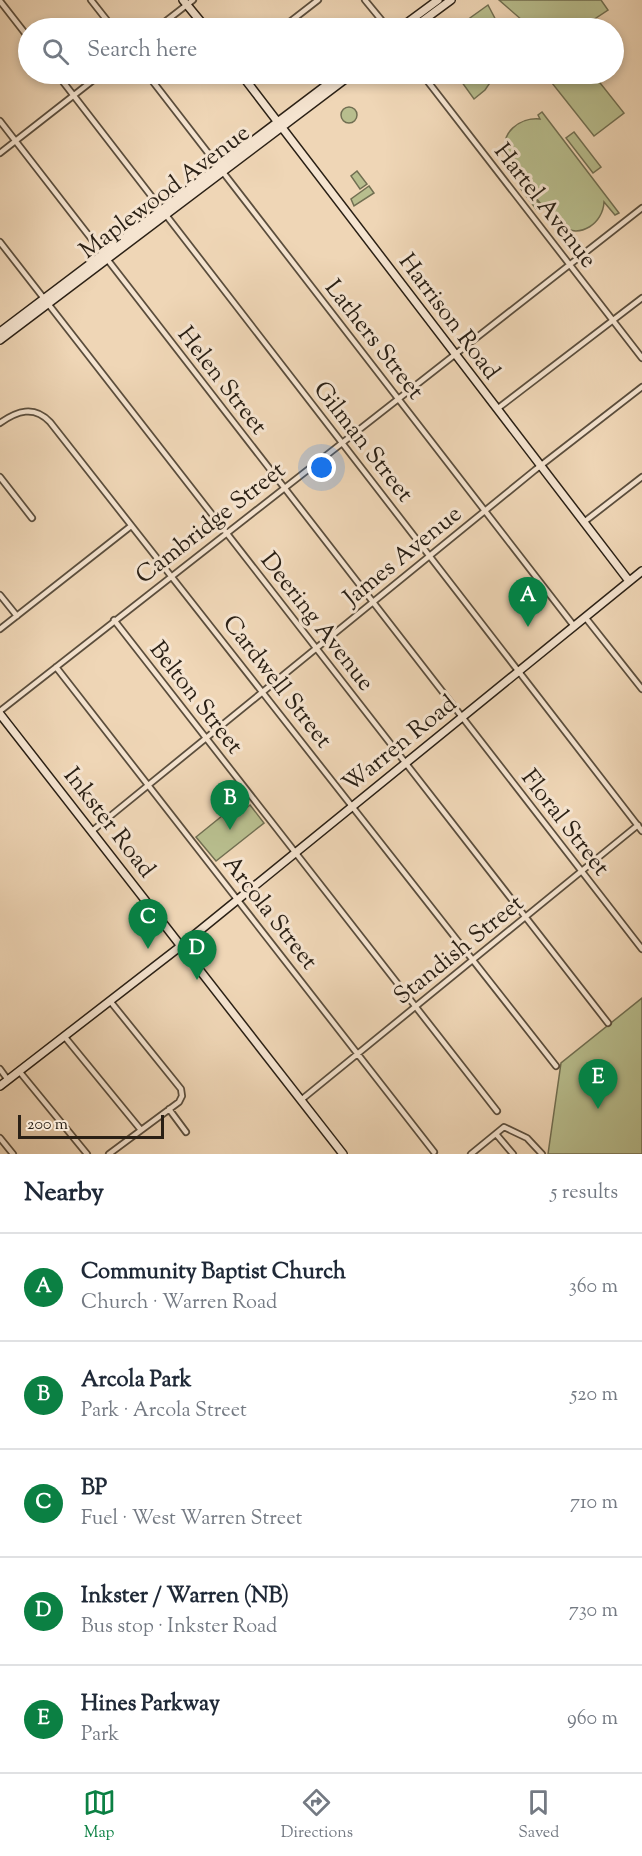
<!DOCTYPE html>
<meta charset="utf-8">
<style>
:root{--surface:#fff;--page:#f2f2f3;--text:#1f2937;--muted:#747a83;--line:#e0e1e3;--accent:#0b8043}
body{margin:0;font-family:"Sorts Mill Goudy",serif;background:var(--page);color:var(--text)}
.scale{position:absolute;left:18px;bottom:15px;width:146px;box-sizing:border-box;padding-left:6px;border:3px solid #2a2015;border-top:0;font-size:16px;line-height:21px;white-space:nowrap;color:#2a2015;-webkit-text-stroke:4px #f5e4d0;paint-order:stroke}
.you{position:absolute;left:322px;top:468px;width:21px;height:21px;margin:-15px;border:4px solid #fff;border-radius:50%;background:#1a73e8;box-shadow:0 0 0 9px #1a73e833}
.badge{display:grid;place-items:center;width:39px;height:39px;border-radius:50%;background:var(--accent);color:#fff;font-size:20px;font-weight:700}
.pin{position:absolute;translate:-50% -50px;filter:drop-shadow(0 2px 3px #0008)}
.pin::after{content:'';position:absolute;top:32px;width:21px;height:18px;background:inherit;clip-path:polygon(0 0,100% 0,50% 100%)}
.list{margin:0;padding:0;list-style:none}
h2{display:flex;justify-content:space-between;align-items:center;height:78px;margin:0;padding:0 24px;font-size:26px}
h2 small{font-size:20px;font-weight:400;color:var(--muted)}
.list li{display:grid;grid-template-columns:39px 1fr auto;gap:18px;align-items:center;box-sizing:border-box;height:108px;padding:0 24px;border-top:2px solid var(--line)}
.list b{display:block;font-size:22px;white-space:nowrap}
.list p{margin:0;font-size:20px;white-space:nowrap;color:var(--muted)}
.list em{font-size:20px;font-style:normal;color:var(--muted)}
.icon{flex:none;width:33px;height:33px;fill:none;stroke:currentColor;stroke-width:2;stroke-linecap:round;stroke-linejoin:round}
.map{position:relative;flex:none;width:642px;height:1154px;overflow:hidden}
.search{position:absolute;background:var(--surface);box-shadow:0 3px 9px #0003;left:18px;right:18px;top:18px;height:66px;display:flex;align-items:center;gap:15px;box-sizing:border-box;padding:0 21px;border-radius:33px;color:var(--muted);font-size:22px}
.sheet{height:618px;background:var(--surface)}
nav{display:flex;justify-content:space-around;align-items:center;box-sizing:border-box;height:84px;border-top:2px solid var(--line);background:var(--surface);font-size:16px;color:var(--muted)}
nav a{display:grid;justify-items:center;gap:3px}
nav .on{color:var(--accent)}
.map>svg:first-child{display:block}
.green{fill:#b8be8e;stroke:#716f52;stroke-width:1.5}
.lines{fill:none;stroke-linecap:round;stroke-linejoin:round}
.street-casing{stroke:#5b4e3d;stroke-width:8}
.secondary-casing{stroke:#2a2015;stroke-width:10}
.street{stroke:#f5e4d0;stroke-width:4.5}
.secondary{stroke:#f5e4d0;stroke-width:7}
.labels{text-anchor:middle;stroke-width:6;stroke-linejoin:round;paint-order:stroke}
.street-label{font-size:24px;fill:#2a2015;stroke:#f5e4d0}
</style>
<div class="map">
<svg width="642" height="1154" viewBox="0 0 642 1154">
<rect width="100%" height="100%" fill="#efd6b6"/>
<filter id="stains"><feTurbulence type="fractalNoise" baseFrequency=".00333" numOctaves="4"/><feColorMatrix values="0 0 0 0 .2 0 0 0 0 .09 0 0 0 0 .02 0 0 0 .5 -.17"/></filter>
<radialGradient id="worn" r=".72"><stop offset=".6" stop-color="#630" stop-opacity="0"/><stop offset="1" stop-color="#630" stop-opacity=".3"/></radialGradient>
<path class="green" d="M499 0H601L608 10 581 28H531Z
M488 5 500 28H456Z
M456 74H496L485 90 474 99Z
M554 74H593L624 113 594 136 548 78Z
M341 115a8 8 0 1 1 16 0a8 8 0 1 1-16 0Z
M542 112 619 213 615 215 604 202C603 223 581 239 561 226 551 219 511 167 507 156 498 133 520 117 540 119L538 115Z
M574 132 601 167 593 173 566 138Z
M357 171 367 184 360 189 351 176Z
M522 182 541 206 536 209 518 185Z
M369 186 374 193 354 206 351 199Z
M250 805 264 823 216 861 196 837 222 816 228 823Z
M642 998V1154H548L561 1063Z"/>
<g class="lines">
<g class="street-casing">
<path id="street" d="M91 0 113 28
M365 0 388 28
M0 1 28 37
M157 28 193 0
M282 28 318 0
M57 74 642 831
M147 74 574 626
M422 74 642 358
M0 121 642 949
M0 153 101 74
M0 242 608 1023
M497 409 642 298
M0 423C17 411 34 405 50 422L556 1066
M0 477 32 518
M584 522 642 477
M0 595 17 616
M585 617 642 689
M114 620 497 1111
M0 629 131 526
M56 667 434 1152
M0 711 642 208
M92 831 535 470 642 387
M64 1036 141 1130
M0 1069 8 1080
M19 1071 87 1154
M301 1100 638 825
M169 1109 186 1132
M496 1134 513 1154
M0 1138 13 1154
M109 1154 179 1102 182 1096 181 1089 110 1001
M471 1154 504 1127 527 1138 542 1154"/>
</g>
<g class="secondary-casing">
<path id="secondary" d="M183 0 206 28
M400 28 438 0
M413 28 451 0
M241 74 629 581
M0 332 341 74
M0 340 352 74
M0 714 343 1154
M0 1086 177 949 642 571"/>
</g>
<use href="#street" class="street"/>
<use href="#secondary" class="secondary"/>
</g>
<g class="labels">
<g class="street-label">
<text transform="translate(164 191) rotate(-37)" y="8">Maplewood Avenue</text>
<text transform="translate(546 205) rotate(52)" y="8">Hartel Avenue</text>
<text transform="translate(450 316) rotate(53)" y="8">Harrison Road</text>
<text transform="translate(375 339) rotate(52)" y="8">Lathers Street</text>
<text transform="translate(223 380) rotate(52)" y="8">Helen Street</text>
<text transform="translate(364 441) rotate(52)" y="8">Gilman Street</text>
<text transform="translate(210 522) rotate(-38)" y="8">Cambridge Street</text>
<text transform="translate(402 555) rotate(-39)" y="8">James Avenue</text>
<text transform="translate(318 621) rotate(52)" y="8">Deering Avenue</text>
<text transform="translate(278 681) rotate(52)" y="8">Cardwell Street</text>
<text transform="translate(197 697) rotate(52)" y="8">Belton Street</text>
<text transform="translate(399 743) rotate(-39)" y="8">Warren Road</text>
<text transform="translate(110 822) rotate(52)" y="8">Inkster Road</text>
<text transform="translate(566 822) rotate(52)" y="8">Floral Street</text>
<text transform="translate(271 912) rotate(52)" y="8">Arcola Street</text>
<text transform="translate(458 949) rotate(-39)" y="8">Standish Street</text>
</g>
</g>
<rect width="100%" height="100%" filter="url(#stains)"/>
<rect width="100%" height="100%" fill="url(#worn)"/>
</svg>
<div class="scale">200 m</div>
<div class="you"></div>
<div class="pin badge" style="left:528px;top:627px">A</div>
<div class="pin badge" style="left:230px;top:830px">B</div>
<div class="pin badge" style="left:148px;top:949px">C</div>
<div class="pin badge" style="left:197px;top:980px">D</div>
<div class="pin badge" style="left:598px;top:1109px">E</div>
<div class="search"><svg class="icon" aria-label="search" viewBox="0 0 24 24"><circle cx="10" cy="10" r="6"/><path d="M15 15l6 6"/></svg>Search here</div>
</div>
<section class="sheet">
<h2>Nearby<small>5 results</small></h2>
<ul class="list">
<li><span class="badge">A</span><div><b>Community Baptist Church</b><p>Church · Warren Road</p></div><em>360 m</em></li>
<li><span class="badge">B</span><div><b>Arcola Park</b><p>Park · Arcola Street</p></div><em>520 m</em></li>
<li><span class="badge">C</span><div><b>BP</b><p>Fuel · West Warren Street</p></div><em>710 m</em></li>
<li><span class="badge">D</span><div><b>Inkster / Warren (NB)</b><p>Bus stop · Inkster Road</p></div><em>730 m</em></li>
<li><span class="badge">E</span><div><b>Hines Parkway</b><p>Park</p></div><em>960 m</em></li>
</ul>
</section>
<nav>
<a class="on"><svg class="icon" aria-label="map" viewBox="0 0 24 24"><path d="M3 6l6-2 6 2 6-2v14l-6 2-6-2-6 2zM9 4v14M15 6v14"/></svg>Map</a>
<a><svg class="icon" aria-label="directions" viewBox="0 0 24 24"><path d="M12 3l9 9-9 9-9-9zM9 14v-3h6M13 9l2 2-2 2"/></svg>Directions</a>
<a><svg class="icon" aria-label="saved" viewBox="0 0 24 24"><path d="M7 4h10v16l-5-4-5 4z"/></svg>Saved</a>
</nav>
